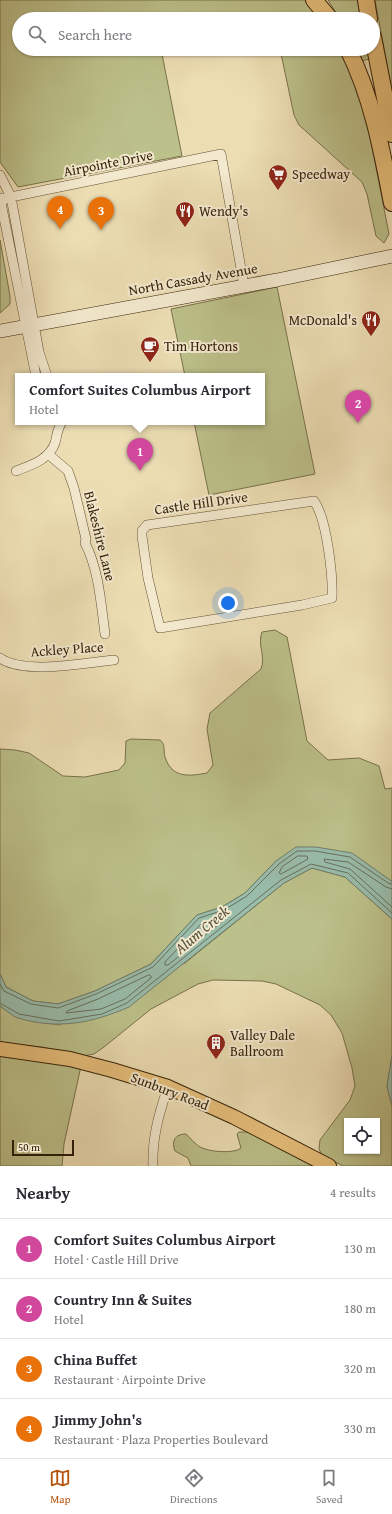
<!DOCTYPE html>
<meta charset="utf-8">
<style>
:root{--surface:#fff;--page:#f7f7f7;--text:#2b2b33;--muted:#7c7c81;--line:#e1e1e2;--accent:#b45309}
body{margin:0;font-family:"Gentium Book Plus",serif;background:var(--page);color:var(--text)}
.controls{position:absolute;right:12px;bottom:12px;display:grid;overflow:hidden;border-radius:0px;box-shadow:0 1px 3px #0004}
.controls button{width:36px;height:36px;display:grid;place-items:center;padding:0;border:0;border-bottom:1px solid var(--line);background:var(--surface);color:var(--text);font:20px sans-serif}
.scale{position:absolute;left:12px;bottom:10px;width:62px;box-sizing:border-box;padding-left:4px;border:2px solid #36220a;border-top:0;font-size:11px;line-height:14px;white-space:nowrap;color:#36220a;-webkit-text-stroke:3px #f3e9ce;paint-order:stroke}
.you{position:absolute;left:228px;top:603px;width:14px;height:14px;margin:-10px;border:3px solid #fff;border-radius:50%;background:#1a73e8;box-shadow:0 0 0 6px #1a73e833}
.badge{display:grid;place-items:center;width:26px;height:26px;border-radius:50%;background:var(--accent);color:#fff;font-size:13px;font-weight:700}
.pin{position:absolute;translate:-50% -33px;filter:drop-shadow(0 1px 2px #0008)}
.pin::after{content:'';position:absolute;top:21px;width:14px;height:12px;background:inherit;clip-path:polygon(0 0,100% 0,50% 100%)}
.popup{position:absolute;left:15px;top:373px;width:250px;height:52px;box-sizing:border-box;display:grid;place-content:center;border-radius:0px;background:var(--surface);filter:drop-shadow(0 1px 3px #0005);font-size:13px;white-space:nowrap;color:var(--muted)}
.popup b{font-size:15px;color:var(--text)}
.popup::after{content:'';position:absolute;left:50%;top:100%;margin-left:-8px;border:8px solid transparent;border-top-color:var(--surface)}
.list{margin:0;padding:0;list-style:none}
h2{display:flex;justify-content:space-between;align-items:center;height:52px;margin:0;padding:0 16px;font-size:17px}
h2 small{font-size:13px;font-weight:400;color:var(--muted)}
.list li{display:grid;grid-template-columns:26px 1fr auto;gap:12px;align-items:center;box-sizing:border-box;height:60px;padding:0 16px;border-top:1px solid var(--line)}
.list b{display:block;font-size:15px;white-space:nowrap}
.list p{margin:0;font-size:13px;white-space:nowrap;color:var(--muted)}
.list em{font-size:13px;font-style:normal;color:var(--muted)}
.icon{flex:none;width:22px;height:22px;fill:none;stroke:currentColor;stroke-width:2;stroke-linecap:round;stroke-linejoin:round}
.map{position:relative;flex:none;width:392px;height:1166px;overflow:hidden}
.search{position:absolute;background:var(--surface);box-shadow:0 1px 3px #0004;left:12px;right:12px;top:12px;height:44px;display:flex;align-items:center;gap:10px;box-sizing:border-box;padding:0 14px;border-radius:22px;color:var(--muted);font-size:15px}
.sheet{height:292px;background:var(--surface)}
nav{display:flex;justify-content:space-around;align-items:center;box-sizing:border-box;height:56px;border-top:1px solid var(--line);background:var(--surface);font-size:11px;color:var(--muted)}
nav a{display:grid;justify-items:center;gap:2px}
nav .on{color:var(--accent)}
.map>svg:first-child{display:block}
.green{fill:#bcc08a;stroke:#79714a;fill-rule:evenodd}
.water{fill:#99bcab;stroke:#717e6b}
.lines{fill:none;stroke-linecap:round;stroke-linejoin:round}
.shore{stroke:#686f5a;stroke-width:1}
.street-casing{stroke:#645134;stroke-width:10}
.secondary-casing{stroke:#36220a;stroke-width:14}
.primary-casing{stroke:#36220a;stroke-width:16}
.highway-casing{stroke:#36220a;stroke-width:18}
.street{stroke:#f3e9ce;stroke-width:9}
.secondary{stroke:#f3e9ce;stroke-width:13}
.primary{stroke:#e6be7a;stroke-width:14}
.highway{stroke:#e6be7a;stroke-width:16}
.labels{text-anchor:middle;stroke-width:4;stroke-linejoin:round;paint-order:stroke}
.street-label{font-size:14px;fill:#36220a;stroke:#f3e9ce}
.poi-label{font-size:14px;fill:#36220a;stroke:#f3e9ce;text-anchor:start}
.water-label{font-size:15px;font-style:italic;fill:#54503a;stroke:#f3e9ce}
</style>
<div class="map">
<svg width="392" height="1166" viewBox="0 0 392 1166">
<rect width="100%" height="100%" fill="#ecddb3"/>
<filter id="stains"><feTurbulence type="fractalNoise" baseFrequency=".005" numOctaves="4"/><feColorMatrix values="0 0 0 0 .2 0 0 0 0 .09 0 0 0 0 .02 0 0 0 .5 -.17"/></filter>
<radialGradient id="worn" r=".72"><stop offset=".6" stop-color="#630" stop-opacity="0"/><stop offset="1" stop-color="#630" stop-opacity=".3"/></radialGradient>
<path class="green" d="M0 0H305L321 19H274L272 14 248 19H19V49H161L182 156 18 187 0 162Z
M328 0H358L362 19H340Z
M375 0H392V91Z
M280 49H341L357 89 370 137 389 234 384 243 376 236 367 194 362 182 299 125 294 115Z
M356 49H368L370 59 361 61Z
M0 240 10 296V304L0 313Z
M277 287 315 474 209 495 194 422H262V376H185L171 309Z
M275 630 287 637 307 741 328 760 359 758 379 766 385 789 392 788V881L276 861 245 893 222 907 197 915 151 964 95 991 58 1004 33 1001 6 987 0 974V749L15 750 29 753 63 776 85 777 119 770 125 763 126 741 131 739 160 740C166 745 163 750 165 757 172 779 190 776 207 773L213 765 207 729 210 713 261 669C266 656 257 645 262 632Z
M312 868 345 877 392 919V1056L387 1086 392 1106V1166H343L322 1155 319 1149 320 1140 350 1100 355 1086 352 1068 342 1033 331 1015 320 1005 276 984 262 981 213 980 198 984 151 1009 104 1047 94 1054 83 1056 42 1047 0 1043V1006L17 1017 59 1025 185 963 284 883ZM347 1121H377V1151H347Z
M0 1054 81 1066 64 1144 62 1166H0Z
M239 1132H248L316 1166H191L188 1158 175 1151C171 1141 175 1134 186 1134 190 1138 195 1144 200 1147 209 1152 234 1154 241 1148L237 1134Z"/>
<path class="water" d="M296 847H316L352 853 390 880 392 881V919L345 877 312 868 284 883 129 1007C92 1023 58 1030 18 1018 12 1016 6 1010 0 1006V974L6 987 33 1001 58 1004 95 991 151 964 197 915 222 907 245 893 276 861Z
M392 1056V1106L387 1086Z"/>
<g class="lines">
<path class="shore" d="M298 856H307L308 859 281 874 279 873 282 867Z
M392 889 386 887 348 862 324 859 325 862 350 869 392 907
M223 916 224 920 168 965H165V962L202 923Z
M149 975 151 976V978L125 999 101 1009 66 1013 67 1011 98 999Z
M0 984 4 991 31 1004 58 1008 96 994 153 967 199 918 224 910 247 896 279 864 297 851H315L350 857 388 883 392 884
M0 1003 19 1014 59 1021 102 1014 127 1003 281 880 311 864 348 873 392 913"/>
<g class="street-casing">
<path id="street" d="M0 175 11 197 39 352 47 376
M0 198 36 376
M1 199 221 154 244 286
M48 454 68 471 74 488 86 539 85 543C99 570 101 604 105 634
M16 471C31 465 49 460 55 443 57 436 57 429 62 422
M314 501C327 519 333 576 332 598L302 605 160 628 148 578 142 536V531L147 525Z
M0 658C24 675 85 663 114 660
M153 1166C152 1138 159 1113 168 1087"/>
</g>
<g class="secondary-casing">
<path id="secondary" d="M0 331 277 280 392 256"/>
</g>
<g class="primary-casing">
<path id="primary" d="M0 1049 70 1059 112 1070 168 1087 234 1117 329 1166"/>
</g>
<g class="highway-casing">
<path id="highway" d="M314 0 330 19
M366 0 369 19
M373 37 392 134
M348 49C372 97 382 151 392 203"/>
</g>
<use href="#street" class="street"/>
<use href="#secondary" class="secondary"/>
<use href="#primary" class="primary"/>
<use href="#highway" class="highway"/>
</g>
<defs>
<g id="supermarket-pin" transform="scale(1)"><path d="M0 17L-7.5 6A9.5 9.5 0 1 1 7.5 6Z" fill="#8f2418" stroke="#f3e9ce"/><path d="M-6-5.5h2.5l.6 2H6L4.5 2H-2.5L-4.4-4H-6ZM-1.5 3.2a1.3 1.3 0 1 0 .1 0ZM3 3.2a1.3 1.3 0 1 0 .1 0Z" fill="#fff"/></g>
<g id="restaurant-pin" transform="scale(1)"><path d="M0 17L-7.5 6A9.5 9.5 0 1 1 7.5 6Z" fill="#8f2418" stroke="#f3e9ce"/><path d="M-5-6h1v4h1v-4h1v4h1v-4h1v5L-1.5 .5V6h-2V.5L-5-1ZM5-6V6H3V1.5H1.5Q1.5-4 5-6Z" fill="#fff"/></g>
<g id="cafe-pin" transform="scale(1)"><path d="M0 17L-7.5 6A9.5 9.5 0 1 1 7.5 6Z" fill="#8f2418" stroke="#f3e9ce"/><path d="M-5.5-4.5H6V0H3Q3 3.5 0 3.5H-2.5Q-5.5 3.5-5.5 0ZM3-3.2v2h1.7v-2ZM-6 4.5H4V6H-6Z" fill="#fff"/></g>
<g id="building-pin" transform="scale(1)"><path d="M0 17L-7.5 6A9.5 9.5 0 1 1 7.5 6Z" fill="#8f2418" stroke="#f3e9ce"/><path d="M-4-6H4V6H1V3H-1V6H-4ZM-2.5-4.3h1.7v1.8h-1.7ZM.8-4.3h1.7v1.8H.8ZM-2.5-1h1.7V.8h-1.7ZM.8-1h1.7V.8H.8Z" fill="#fff"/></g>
</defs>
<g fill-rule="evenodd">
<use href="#supermarket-pin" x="278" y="174"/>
<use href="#restaurant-pin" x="185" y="211"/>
<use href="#restaurant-pin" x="371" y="320"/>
<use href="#cafe-pin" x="150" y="346"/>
<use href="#building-pin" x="216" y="1043"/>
</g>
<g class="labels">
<g class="street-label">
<text transform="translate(108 163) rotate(-11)" y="5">Airpointe Drive</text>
<text transform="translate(193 279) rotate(-10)" y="5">North Cassady Avenue</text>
<text transform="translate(201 503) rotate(-8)" y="5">Castle Hill Drive</text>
<text transform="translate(100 536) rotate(76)" y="5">Blakeshire Lane</text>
<text transform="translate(67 649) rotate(-4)" y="5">Ackley Place</text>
<text transform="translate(170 1091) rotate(21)" y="5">Sunbury Road</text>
</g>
<g class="poi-label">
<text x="292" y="179">Speedway</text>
<text x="199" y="216">Wendy's</text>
<text x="357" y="325" text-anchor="end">McDonald's</text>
<text x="164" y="351">Tim Hortons</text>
<text x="230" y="1040">Valley Dale<tspan x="230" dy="16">Ballroom</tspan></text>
</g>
<g class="water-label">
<text transform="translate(202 930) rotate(-40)" y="5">Alum Creek</text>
</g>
</g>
<rect width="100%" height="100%" filter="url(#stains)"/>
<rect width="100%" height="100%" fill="url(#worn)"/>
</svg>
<div class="controls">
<button><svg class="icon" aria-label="locate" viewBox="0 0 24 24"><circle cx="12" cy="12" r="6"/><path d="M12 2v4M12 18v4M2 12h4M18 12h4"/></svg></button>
</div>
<div class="scale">50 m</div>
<div class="you"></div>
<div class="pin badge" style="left:140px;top:471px;background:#d1479c">1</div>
<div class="popup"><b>Comfort Suites Columbus Airport</b>Hotel</div>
<div class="pin badge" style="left:358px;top:423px;background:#d1479c">2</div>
<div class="pin badge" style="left:101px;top:230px;background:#e8710a">3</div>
<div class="pin badge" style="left:60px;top:229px;background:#e8710a">4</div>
<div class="search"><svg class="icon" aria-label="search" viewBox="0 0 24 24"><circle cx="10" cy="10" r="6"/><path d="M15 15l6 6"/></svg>Search here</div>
</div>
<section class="sheet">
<h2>Nearby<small>4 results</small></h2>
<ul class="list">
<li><span class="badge" style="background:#d1479c">1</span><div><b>Comfort Suites Columbus Airport</b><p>Hotel · Castle Hill Drive</p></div><em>130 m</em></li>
<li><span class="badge" style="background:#d1479c">2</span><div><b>Country Inn &amp; Suites</b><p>Hotel</p></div><em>180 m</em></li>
<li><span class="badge" style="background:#e8710a">3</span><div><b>China Buffet</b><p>Restaurant · Airpointe Drive</p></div><em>320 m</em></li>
<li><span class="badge" style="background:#e8710a">4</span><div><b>Jimmy John's</b><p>Restaurant · Plaza Properties Boulevard</p></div><em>330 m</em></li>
</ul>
</section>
<nav>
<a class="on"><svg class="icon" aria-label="map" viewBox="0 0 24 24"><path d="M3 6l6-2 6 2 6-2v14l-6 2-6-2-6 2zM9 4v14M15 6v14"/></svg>Map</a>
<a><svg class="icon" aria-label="directions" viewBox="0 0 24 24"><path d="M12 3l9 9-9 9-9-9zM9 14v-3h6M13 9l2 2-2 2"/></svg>Directions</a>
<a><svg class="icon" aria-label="saved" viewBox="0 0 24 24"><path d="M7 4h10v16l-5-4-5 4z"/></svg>Saved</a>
</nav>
